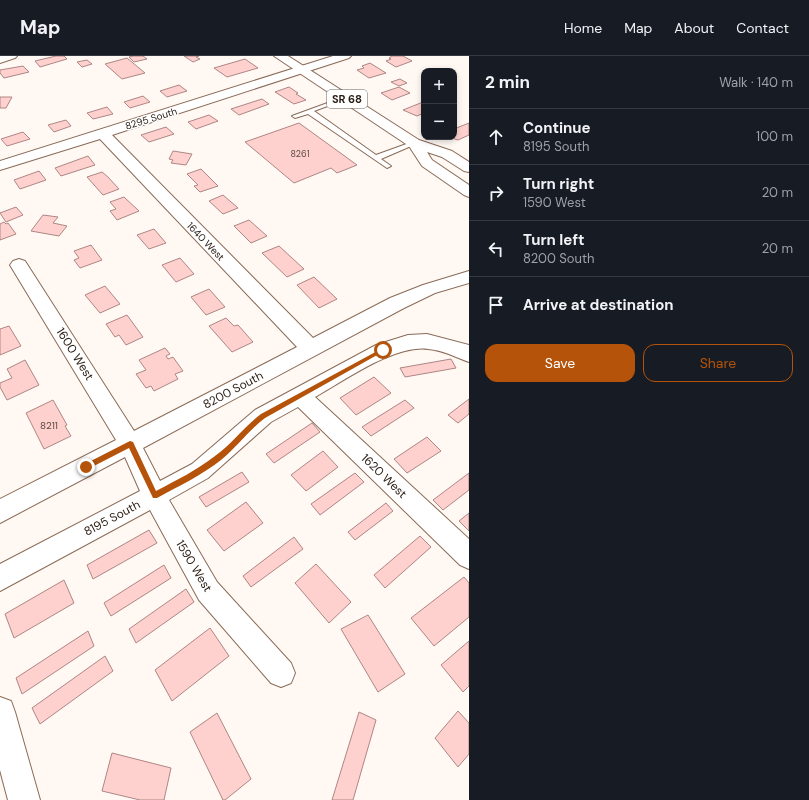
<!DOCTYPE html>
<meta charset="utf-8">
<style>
:root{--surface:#171b24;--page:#242831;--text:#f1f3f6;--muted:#9ea1a6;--line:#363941;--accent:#b45309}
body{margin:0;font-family:"DM Sans",sans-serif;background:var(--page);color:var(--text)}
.controls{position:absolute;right:12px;top:12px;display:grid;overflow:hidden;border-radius:8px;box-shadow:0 2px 6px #0003}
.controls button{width:36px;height:36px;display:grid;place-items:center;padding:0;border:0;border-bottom:1px solid var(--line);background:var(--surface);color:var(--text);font:20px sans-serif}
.stop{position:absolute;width:12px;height:12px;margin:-9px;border:3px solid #b45309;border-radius:50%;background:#fff}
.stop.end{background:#b45309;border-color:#fff;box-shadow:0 1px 4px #0008}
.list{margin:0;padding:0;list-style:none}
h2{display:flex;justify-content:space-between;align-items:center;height:52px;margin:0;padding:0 16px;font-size:17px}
h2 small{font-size:13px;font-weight:400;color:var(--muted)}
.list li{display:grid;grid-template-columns:26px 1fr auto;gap:12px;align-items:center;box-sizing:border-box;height:56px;padding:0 16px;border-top:1px solid var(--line)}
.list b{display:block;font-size:15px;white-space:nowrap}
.list p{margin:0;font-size:13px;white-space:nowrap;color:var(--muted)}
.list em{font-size:13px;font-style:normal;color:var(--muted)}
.actions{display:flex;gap:8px;padding:12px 16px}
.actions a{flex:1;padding:9px 0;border:1px solid var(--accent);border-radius:12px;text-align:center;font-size:14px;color:var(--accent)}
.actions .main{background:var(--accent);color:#fff}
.icon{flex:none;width:22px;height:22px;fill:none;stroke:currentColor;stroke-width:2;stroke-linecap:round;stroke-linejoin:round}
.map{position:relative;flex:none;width:469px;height:744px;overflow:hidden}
header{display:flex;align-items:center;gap:24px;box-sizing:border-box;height:56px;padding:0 20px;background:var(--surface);border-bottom:1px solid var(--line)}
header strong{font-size:19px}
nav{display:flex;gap:22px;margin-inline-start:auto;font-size:14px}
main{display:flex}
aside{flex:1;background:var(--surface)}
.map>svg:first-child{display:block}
.building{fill:#fed1cf;stroke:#ae8684}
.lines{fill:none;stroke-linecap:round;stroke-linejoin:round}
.service-casing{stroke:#8a6b57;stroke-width:2}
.minor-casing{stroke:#8a6b57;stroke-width:2}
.primary-casing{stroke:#8a6b57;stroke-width:2}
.service{fill:#fff;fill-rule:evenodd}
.minor{fill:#fff;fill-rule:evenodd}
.primary{fill:#fff;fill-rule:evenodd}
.route{fill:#b45309}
.labels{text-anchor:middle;stroke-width:3;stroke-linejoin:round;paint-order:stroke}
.far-number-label{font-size:9px;fill:#5e4943}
.far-street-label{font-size:10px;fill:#291c14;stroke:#fff}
.number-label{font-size:10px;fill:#5e4943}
.shield{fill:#fff;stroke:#69605a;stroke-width:1}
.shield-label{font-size:11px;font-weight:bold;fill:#291c14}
.street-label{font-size:12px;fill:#291c14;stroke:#fff}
</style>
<header>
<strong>Map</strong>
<nav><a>Home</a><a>Map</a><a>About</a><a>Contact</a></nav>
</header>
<main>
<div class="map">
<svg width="469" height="744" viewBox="0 0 469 744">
<rect width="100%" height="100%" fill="#fff8f3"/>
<path class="building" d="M56 0H64L67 3 40 11 35 5Z
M133 0H143L147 3 134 6 129 1Z
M184 0H199L196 1 200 3 193 6Z
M403 0 412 5 396 11 386 5 391 3 389 2 392 0Z
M127 2 145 17 122 23 105 8Z
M245 3 258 12 227 21 214 12Z
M87 4 92 8 82 11 77 6Z
M370 7 386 17 369 22 357 14 364 12 362 10Z
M23 10 29 16 4 22 0 17V14Z
M400 23 407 27 399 30 391 26Z
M179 29 187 35 167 41 160 35Z
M289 31 298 37 296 38 306 44 294 48 275 36Z
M399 31 410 37 392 44 381 37Z
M143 40 150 46 130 52 124 46Z
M0 41H12L6 52H0Z
M262 43 269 48 239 59 231 53Z
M423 46 424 57 417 60 403 54Z
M107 51 113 58 93 63 87 57Z
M209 59 218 65 196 73 188 66Z
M66 64 71 70 54 76 48 69Z
M299 67 357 109 337 117 331 112 294 127 245 86Z
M469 67V79L458 84 448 81H454V73Z
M166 71 174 78 149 86 141 79Z
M23 76 30 83 7 90 1 83Z
M173 95 192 98 186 109 171 107 173 104 169 103Z
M88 100 95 109 61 120 55 112Z
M201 113 218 130 200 136 194 130 198 129 187 118Z
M39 115 46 124 20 133 14 124Z
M102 116 108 121 119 133 103 139 87 121Z
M223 139 238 152 223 158 209 145Z
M124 141 139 155 117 164 110 155 116 153 110 146Z
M16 151 23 159 6 166 0 157Z
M43 159 58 161 53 167 67 170 59 180 31 175Z
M249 164 267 180 251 187 234 170Z
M4 166 6 168 8 167 16 178 0 184V168Z
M154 173 166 187 149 193 137 179Z
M91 189 102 204 80 212 74 204 79 202 74 195Z
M279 190 304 213 287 221 262 197Z
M180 202 194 218 176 226 162 209Z
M314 221 337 243 319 252 297 229Z
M105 230 120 248 100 257 85 239Z
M209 233 225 251 206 259 191 241Z
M127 259 143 281 126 289 119 279 115 281 106 268Z
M226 262 234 270 238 269 253 286 232 296 209 270Z
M9 270 21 290 0 299V273Z
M165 292 170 298 166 300 168 303 173 301 183 315 175 318 178 323 154 335 151 330 146 332 136 318 146 314 139 304Z
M451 303 456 312 405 321 400 312Z
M25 304 39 329 7 344 0 331V327L12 322 7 313Z
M374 321 391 337 356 359 340 342Z
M469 343V358L458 367 448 359Z
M53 344 67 369 65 370 71 380 44 393 26 357Z
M405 344 414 352 371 380 362 371Z
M312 367 320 376 274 407 266 398Z
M427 381 441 395 407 417 394 403Z
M323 395 338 411 306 435 291 419Z
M242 416 249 426 206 451 199 441Z
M355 417 364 426 320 459 311 448Z
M469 417V434L443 454 433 444Z
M246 446 263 467 224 495 207 474Z
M386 447 393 455 355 484 348 476Z
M469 457V475L459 465Z
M149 474 157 487 93 523 87 509Z
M420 480 431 491 385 532 374 519Z
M294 481 303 493 251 531 243 520Z
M316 508 351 546 329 567 295 527Z
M164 509 171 522 111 560 104 547Z
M464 521 469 527V561L434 590 411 562Z
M64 524 74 547 14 582 5 558Z
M186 533 194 546 136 587 129 573Z
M368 559 405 618 378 636 341 573Z
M210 572 229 600 172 645 155 614Z
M88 575 94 590 22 638 16 622Z
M469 585V630L463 636 441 609Z
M105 600 113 615 40 668 32 652Z
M458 655 469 667V698L458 711 435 682Z
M359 656 376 664 353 744H332Z
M217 657 251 723 225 744H223L190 676Z
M112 697 171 712 164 744H140L102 735Z"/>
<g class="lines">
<g class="service-casing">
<path id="service" d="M344 41 349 42 314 55 376 99 412 86 418 87 381 103 391 110 387 112 308 58 295 62 292 60Z"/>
</g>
<g class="minor-casing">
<path id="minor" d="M0 0H17L15 2 0 7Z
M333 0H351L349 2 112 79 313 282 390 242 423 229 469 215V227L435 237 404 252 143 392 160 425 192 408 255 354 376 289 408 279 427 278 469 289V306C455 301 443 294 428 293 395 288 344 325 315 341L469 483V513L460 509 298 351 271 366 208 422 169 444 217 526 291 607 295 617 291 627 281 631 271 627 199 544 150 454 0 535V508L140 435 125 401 0 467V443L116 384 10 209 13 205 19 203 25 205 134 375 297 291 100 83 0 114V105Z
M0 641 11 645 15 656 40 744H8L0 714Z"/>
</g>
<g class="primary-casing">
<path id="primary" d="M274 0H288L419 84 452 95 469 106V116L464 115 442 101 427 96 432 104 469 129V141L464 139 422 110 409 90Z"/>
</g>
<use href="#service" class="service"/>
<use href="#minor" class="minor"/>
<use href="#primary" class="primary"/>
</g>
<path class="route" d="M381 293 386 294 265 362C249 374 237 391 221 404 202 419 179 430 157 442H153L129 392 88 413 86 414 82 411 83 409 130 385 133 386 156 435C177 424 197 414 215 400 232 388 244 371 261 358Z"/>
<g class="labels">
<g class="far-number-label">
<text x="300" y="101">8261</text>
</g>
<g class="far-street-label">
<text transform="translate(151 62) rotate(-17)" y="4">8295 South</text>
<text transform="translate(206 185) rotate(46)" y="4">1640 West</text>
</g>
<g class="number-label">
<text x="49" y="373">8211</text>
</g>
<rect class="shield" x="327" y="34" width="40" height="18" rx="3"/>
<g class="shield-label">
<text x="347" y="47">SR 68</text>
</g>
<g class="street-label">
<text transform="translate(75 298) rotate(58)" y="4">1600 West</text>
<text transform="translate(233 334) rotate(-28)" y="4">8200 South</text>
<text transform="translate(384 420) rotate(44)" y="4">1620 West</text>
<text transform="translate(112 462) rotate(-28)" y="4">8195 South</text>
<text transform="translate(194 510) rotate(59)" y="4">1590 West</text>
</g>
</g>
</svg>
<div class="controls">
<button>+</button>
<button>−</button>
</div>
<div class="stop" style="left:383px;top:294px"></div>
<div class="stop end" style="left:86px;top:411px"></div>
</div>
<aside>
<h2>2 min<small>Walk · 140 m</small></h2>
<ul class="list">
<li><svg class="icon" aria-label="ahead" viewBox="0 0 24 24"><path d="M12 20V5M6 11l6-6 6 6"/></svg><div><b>Continue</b><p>8195 South</p></div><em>100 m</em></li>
<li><svg class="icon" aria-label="right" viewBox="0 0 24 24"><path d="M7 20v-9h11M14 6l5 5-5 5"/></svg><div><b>Turn right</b><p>1590 West</p></div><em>20 m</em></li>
<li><svg class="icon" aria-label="left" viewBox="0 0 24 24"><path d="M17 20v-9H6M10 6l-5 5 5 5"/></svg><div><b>Turn left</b><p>8200 South</p></div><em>20 m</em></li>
<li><svg class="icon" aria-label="arrive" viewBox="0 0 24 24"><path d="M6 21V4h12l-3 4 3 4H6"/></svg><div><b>Arrive at destination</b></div></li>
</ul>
<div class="actions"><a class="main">Save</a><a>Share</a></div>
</aside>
</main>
